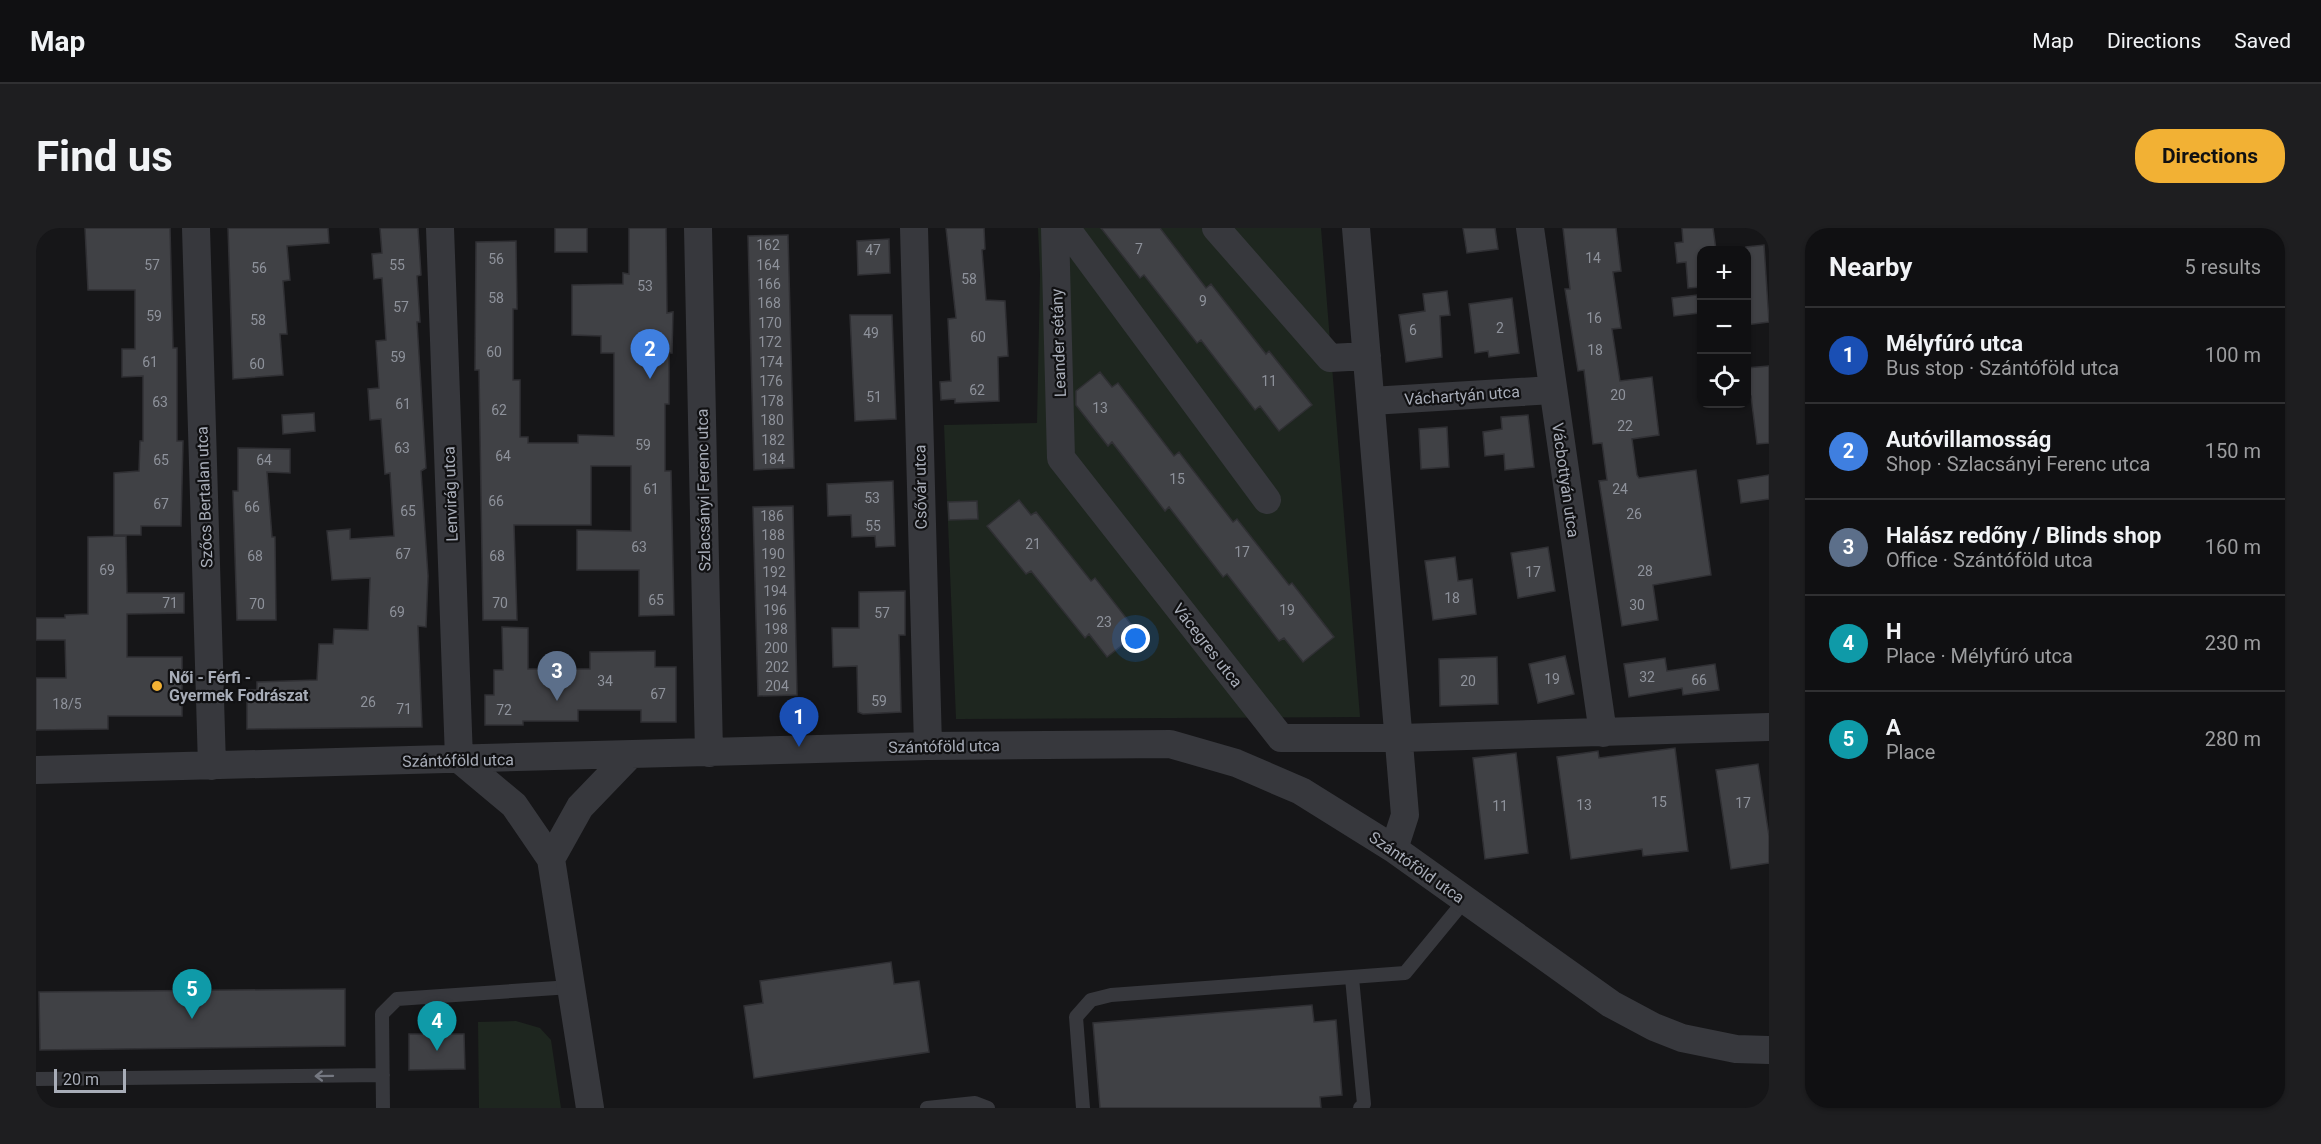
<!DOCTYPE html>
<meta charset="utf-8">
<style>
:root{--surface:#101012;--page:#1e1e20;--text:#f1f3f6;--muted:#9c9d9f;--line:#303032;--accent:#f2b134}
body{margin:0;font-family:Roboto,sans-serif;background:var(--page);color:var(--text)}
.controls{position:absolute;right:18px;top:18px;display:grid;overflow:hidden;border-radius:12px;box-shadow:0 2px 4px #0004}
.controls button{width:54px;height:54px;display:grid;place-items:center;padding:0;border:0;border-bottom:2px solid var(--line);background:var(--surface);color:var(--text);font:30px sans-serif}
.scale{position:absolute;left:18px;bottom:15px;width:72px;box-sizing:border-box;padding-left:6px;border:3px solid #a8adb8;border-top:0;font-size:16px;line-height:21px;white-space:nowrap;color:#a8adb8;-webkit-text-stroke:4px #111113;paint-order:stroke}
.you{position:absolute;left:1100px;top:411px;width:21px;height:21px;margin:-15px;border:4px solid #fff;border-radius:50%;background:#1a73e8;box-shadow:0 0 0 9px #1a73e833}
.badge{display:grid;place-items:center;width:39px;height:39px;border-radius:50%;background:var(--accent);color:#fff;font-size:20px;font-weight:700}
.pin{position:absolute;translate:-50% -50px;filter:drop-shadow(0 2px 3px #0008)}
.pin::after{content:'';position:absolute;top:32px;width:21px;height:18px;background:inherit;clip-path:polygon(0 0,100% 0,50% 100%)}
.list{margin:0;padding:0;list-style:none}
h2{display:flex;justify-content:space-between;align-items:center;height:78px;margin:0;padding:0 24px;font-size:26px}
h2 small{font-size:20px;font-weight:400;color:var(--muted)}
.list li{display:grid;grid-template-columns:39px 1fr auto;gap:18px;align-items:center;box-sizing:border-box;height:96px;padding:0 24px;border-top:2px solid var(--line)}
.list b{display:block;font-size:22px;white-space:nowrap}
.list p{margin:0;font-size:20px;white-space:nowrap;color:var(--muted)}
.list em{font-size:20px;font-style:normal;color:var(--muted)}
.icon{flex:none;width:33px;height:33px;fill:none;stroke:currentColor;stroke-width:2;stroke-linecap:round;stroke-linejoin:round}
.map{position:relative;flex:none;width:1733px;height:880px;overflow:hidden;border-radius:24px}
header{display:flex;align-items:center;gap:36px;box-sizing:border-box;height:84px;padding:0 30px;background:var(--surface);border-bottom:2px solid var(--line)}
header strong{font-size:28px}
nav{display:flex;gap:33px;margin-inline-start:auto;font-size:21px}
.intro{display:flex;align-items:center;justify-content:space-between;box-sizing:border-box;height:144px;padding:0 36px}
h1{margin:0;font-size:42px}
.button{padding:15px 27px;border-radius:24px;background:var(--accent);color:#111;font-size:21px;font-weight:700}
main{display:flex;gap:36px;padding:0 36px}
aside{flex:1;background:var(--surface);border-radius:24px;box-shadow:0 2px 4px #0004}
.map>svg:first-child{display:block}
.green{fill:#1e261f}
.building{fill:#404145;stroke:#303034;stroke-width:1.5}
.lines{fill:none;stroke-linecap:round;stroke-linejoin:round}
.service{stroke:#37383d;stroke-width:14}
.minor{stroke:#37383d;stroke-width:28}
.oneway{stroke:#757881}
.poi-dot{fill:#f2b134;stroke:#111113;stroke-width:2}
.labels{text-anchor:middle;stroke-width:4.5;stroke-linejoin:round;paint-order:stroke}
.number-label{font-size:14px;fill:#8e929b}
.street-label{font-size:16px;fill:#a8adb8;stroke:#111113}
.poi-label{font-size:16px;font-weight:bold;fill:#a8adb8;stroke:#111113;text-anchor:start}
</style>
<header>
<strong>Map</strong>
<nav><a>Map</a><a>Directions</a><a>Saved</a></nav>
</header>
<div class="intro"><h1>Find us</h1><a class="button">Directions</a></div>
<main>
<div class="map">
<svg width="1733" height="880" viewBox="0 0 1733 880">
<rect width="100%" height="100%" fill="#161618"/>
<path class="green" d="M1002 0H1285L1324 489 920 491 908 197 1001 195 1004 46Z
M480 793 504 800 515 812 525 880H443L442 794Z"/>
<path class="building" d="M49 0H134L137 120H141V213H147L145 298H105V307H78V245L103 243 104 213H107V148L86 149V121H99V62H52Z
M192 0H292L293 15 251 18 254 52 247 53 251 106H244L247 147 197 151Z
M344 0H382L385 47 381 48 384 94H381L390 240 385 243 392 348 390 399 382 398 386 499 211 501V462H221V454L281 452 283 416H297L298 401 332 402 334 350 296 352 291 303 314 301V311L358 308 354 245 349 246 345 191 334 192 332 161 343 160 340 113 350 112 346 50 338 51 336 26 346 25Z
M519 0H551V24H519Z
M593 0H630L631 85 637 84 636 125H633V176H629V243H635L638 387 603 388V342H541V302L595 303V238H555V297H478L481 392H447L443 142H439L440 14 480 13 481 81H477V152H484V209H492V215H542V207L578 208V125H565V108L536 107V57L587 56V45L593 46Z
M910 0H948L949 21 946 22 950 72 969 73 972 128 962 129 963 173 919 175V171L905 172 904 154 915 153 912 91 920 90Z
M1065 0H1124L1170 60 1175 56 1230 126 1233 123 1276 177 1243 203 1224 178 1219 182 1165 112 1161 115 1108 47 1104 50Z
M1427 0H1459L1462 21 1431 25Z
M1527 0H1580L1585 43 1577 44 1585 100 1576 101 1584 153 1616 149 1623 207 1596 211 1601 247 1603 250 1660 242 1675 347 1617 357 1622 392 1586 398 1563 253 1571 252 1566 215 1557 216 1548 142 1542 143 1529 61H1534Z
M1646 0H1677L1680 22H1665V59L1652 60 1650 34 1641 35 1639 15 1647 14Z
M752 7 758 240 718 242 712 8Z
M853 11 854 45 822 47 821 13Z
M1728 17 1733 94 1710 97V19Z
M1411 63 1414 87 1404 88 1406 129 1370 134 1363 87 1389 83 1387 66Z
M1661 67 1663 85 1638 88 1636 70Z
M1476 70 1483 125 1453 129 1452 123 1439 125 1433 76Z
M814 87H856L860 191 819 193Z
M1733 138V215L1721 216 1715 168H1710V140Z
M1064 144 1076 159 1082 155 1138 228 1143 224 1197 294 1201 291 1253 357 1256 355 1298 409 1267 434 1248 410 1243 413 1191 346 1187 349 1133 279 1129 283 1076 214 1072 218 1040 177V163Z
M278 185 279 203 247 206 246 187Z
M1492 187 1498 239 1469 242 1468 226 1449 228 1447 204 1466 201 1465 189Z
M1411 199 1413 239 1385 241 1383 201Z
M202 220 254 221V245L231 244 236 309H239L240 392H201L197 263H202Z
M1733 247V271L1705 275 1702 252Z
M857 253 859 318 840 319 839 308 816 309 815 287 792 288 791 256Z
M983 272 995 287 1000 284 1055 353 1059 350 1102 405 1071 429 1053 406 1049 410 995 343 990 346 951 298Z
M941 273 942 291 913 292 912 274Z
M757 278 761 467 722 468 717 279Z
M90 308 91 365H148V385L91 386V429H146V488H72V501L0 502V450H30L29 412H0V390H29V387L52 386V309Z
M1512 319 1519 363 1482 370 1475 325Z
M1419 329 1422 353 1436 351 1440 386 1397 392 1389 333Z
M869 363V407H863L865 484 827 486 822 484 821 438 797 439 796 400H823V364Z
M466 399 492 400V441H554V424L619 423V439H640V494H605V482H542V493H487V497H449V467H458V442H467Z
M1529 428 1538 466 1502 475 1493 436Z
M1461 429 1462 476 1404 478 1403 431Z
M1629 430 1631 443 1679 436 1683 462 1647 467 1646 460 1593 469 1588 436Z
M1639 520 1652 623 1607 628 1606 621 1535 631 1521 529 1562 523 1563 530Z
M1480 525 1492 625 1449 631 1437 530Z
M1722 536 1733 608V635L1695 641 1680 542Z
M855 734 858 756 883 753 893 824 718 850 708 778 727 775 724 753Z
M309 761V818L4 822 3 764Z
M1276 777 1278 794 1300 792 1306 867 1284 869 1285 880H1064L1057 795Z
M373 806H428L429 841 373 842Z"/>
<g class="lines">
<path class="service" d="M1316 750 1328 876 1324 880
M0 851 347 847
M347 880 346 786 361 771 535 759
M891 880 939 875 952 880
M1047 880 1040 789 1055 772 1075 767 1369 745 1429 672"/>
<path class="minor" d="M160 0 176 538
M404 0 423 531
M662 0 673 525
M878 0 892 518
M1019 0 1025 230 1245 510H1364L1733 499
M1030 0 1231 272
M1180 0 1294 130 1331 128
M1320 0 1369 587 1358 621
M1494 0 1567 505
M1335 173 1517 162
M423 531 478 577 515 631 554 880
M0 542 892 518 1134 516 1200 535 1265 563 1358 621 1575 776 1618 799 1646 810 1700 821 1733 822
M515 631 544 579 593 528"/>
</g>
<defs><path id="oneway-shaft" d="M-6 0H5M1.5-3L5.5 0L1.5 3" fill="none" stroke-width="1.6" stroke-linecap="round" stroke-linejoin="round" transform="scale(1.5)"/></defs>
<use class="oneway" href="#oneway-shaft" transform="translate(288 848) rotate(179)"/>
<circle class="poi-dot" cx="121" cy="458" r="6"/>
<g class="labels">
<g class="number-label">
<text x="732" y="22">162</text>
<text x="1103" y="26">7</text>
<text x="837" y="27">47</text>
<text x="1557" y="35">14</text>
<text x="460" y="36">56</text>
<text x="116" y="42">57</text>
<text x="361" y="42">55</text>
<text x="732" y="42">164</text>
<text x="223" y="45">56</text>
<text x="933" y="56">58</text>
<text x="733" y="61">166</text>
<text x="609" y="63">53</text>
<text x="460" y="75">58</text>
<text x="1167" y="78">9</text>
<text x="733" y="80">168</text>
<text x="365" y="84">57</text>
<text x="118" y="93">59</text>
<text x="1558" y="95">16</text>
<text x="222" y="97">58</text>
<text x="734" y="100">170</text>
<text x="1464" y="105">2</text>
<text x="1377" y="107">6</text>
<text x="835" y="110">49</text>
<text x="942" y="114">60</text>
<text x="734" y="119">172</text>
<text x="1559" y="127">18</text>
<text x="458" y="129">60</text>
<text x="362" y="134">59</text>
<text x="114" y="139">61</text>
<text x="735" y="139">174</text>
<text x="221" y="141">60</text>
<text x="735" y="158">176</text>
<text x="1233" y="158">11</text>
<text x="941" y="167">62</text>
<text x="1582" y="172">20</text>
<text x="838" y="174">51</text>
<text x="736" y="178">178</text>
<text x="124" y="179">63</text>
<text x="367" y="181">61</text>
<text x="1064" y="185">13</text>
<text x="463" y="187">62</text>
<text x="736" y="197">180</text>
<text x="1589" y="203">22</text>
<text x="737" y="217">182</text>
<text x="607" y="222">59</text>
<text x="366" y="225">63</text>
<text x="467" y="233">64</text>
<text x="737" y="236">184</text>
<text x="125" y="237">65</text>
<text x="228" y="237">64</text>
<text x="1141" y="256">15</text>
<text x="615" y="266">61</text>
<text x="1584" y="266">24</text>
<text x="836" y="275">53</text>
<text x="460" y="278">66</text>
<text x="125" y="281">67</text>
<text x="216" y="284">66</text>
<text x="372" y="288">65</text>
<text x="1598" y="291">26</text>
<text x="736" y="293">186</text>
<text x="837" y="303">55</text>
<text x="737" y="312">188</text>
<text x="997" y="321">21</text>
<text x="603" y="324">63</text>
<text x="1206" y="329">17</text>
<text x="367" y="331">67</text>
<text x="737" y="331">190</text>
<text x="219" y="333">68</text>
<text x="461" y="333">68</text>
<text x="71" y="347">69</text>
<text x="1609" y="348">28</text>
<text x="738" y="349">192</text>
<text x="1497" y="349">17</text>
<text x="739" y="368">194</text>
<text x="1416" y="375">18</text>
<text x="620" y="377">65</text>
<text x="134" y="380">71</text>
<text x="464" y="380">70</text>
<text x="221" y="381">70</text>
<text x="1601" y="382">30</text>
<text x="739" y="387">196</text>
<text x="1251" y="387">19</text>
<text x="361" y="389">69</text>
<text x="846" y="390">57</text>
<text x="1068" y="399">23</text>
<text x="740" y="406">198</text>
<text x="740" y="425">200</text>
<text x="741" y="444">202</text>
<text x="1611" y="454">32</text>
<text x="1516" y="456">19</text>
<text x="1663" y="457">66</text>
<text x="569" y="458">34</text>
<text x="1432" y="458">20</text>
<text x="741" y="463">204</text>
<text x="622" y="471">67</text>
<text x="843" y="478">59</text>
<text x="332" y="479">26</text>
<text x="31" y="481">18/5</text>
<text x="368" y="486">71</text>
<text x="468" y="487">72</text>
<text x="1623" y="579">15</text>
<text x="1707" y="580">17</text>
<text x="1548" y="582">13</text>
<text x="1464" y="583">11</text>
</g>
<g class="street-label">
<text transform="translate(1022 115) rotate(-92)" y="6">Leander sétány</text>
<text transform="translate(1426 167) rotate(-4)" y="6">Váchartyán utca</text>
<text transform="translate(1530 252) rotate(82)" y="6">Vácbottyán utca</text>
<text transform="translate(884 259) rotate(-91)" y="6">Csővár utca</text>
<text transform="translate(667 262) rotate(-91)" y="6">Szlacsányi Ferenc utca</text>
<text transform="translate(414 266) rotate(-92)" y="6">Lenvirág utca</text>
<text transform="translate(168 269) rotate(-92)" y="6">Szőcs Bertalan utca</text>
<text transform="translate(1172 417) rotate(52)" y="6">Vácegres utca</text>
<text transform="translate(908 518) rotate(-1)" y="6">Szántóföld utca</text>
<text transform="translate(422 532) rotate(-1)" y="6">Szántóföld utca</text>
<text transform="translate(1381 639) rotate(35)" y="6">Szántóföld utca</text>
</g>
<g class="poi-label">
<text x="133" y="455">Női - Férfi -<tspan x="133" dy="18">Gyermek Fodrászat</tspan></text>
</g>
</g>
</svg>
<div class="controls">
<button>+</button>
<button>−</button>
<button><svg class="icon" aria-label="locate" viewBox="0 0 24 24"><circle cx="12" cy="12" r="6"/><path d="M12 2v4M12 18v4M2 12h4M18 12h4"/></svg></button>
</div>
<div class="scale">20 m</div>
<div class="you"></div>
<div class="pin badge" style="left:763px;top:519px;background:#1a4fb4">1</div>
<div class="pin badge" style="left:614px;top:151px;background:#3f7fe0">2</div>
<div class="pin badge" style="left:521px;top:473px;background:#5c6f8a">3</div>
<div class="pin badge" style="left:401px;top:823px;background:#0f9aa8">4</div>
<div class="pin badge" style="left:156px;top:791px;background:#0f9aa8">5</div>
</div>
<aside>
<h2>Nearby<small>5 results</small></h2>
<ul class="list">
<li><span class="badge" style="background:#1a4fb4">1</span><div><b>Mélyfúró utca</b><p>Bus stop · Szántóföld utca</p></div><em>100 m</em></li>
<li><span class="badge" style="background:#3f7fe0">2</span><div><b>Autóvillamosság</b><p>Shop · Szlacsányi Ferenc utca</p></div><em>150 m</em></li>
<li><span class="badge" style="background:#5c6f8a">3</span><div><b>Halász redőny / Blinds shop</b><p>Office · Szántóföld utca</p></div><em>160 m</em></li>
<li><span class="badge" style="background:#0f9aa8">4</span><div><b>H</b><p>Place · Mélyfúró utca</p></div><em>230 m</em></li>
<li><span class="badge" style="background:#0f9aa8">5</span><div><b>A</b><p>Place</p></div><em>280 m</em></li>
</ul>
</aside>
</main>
